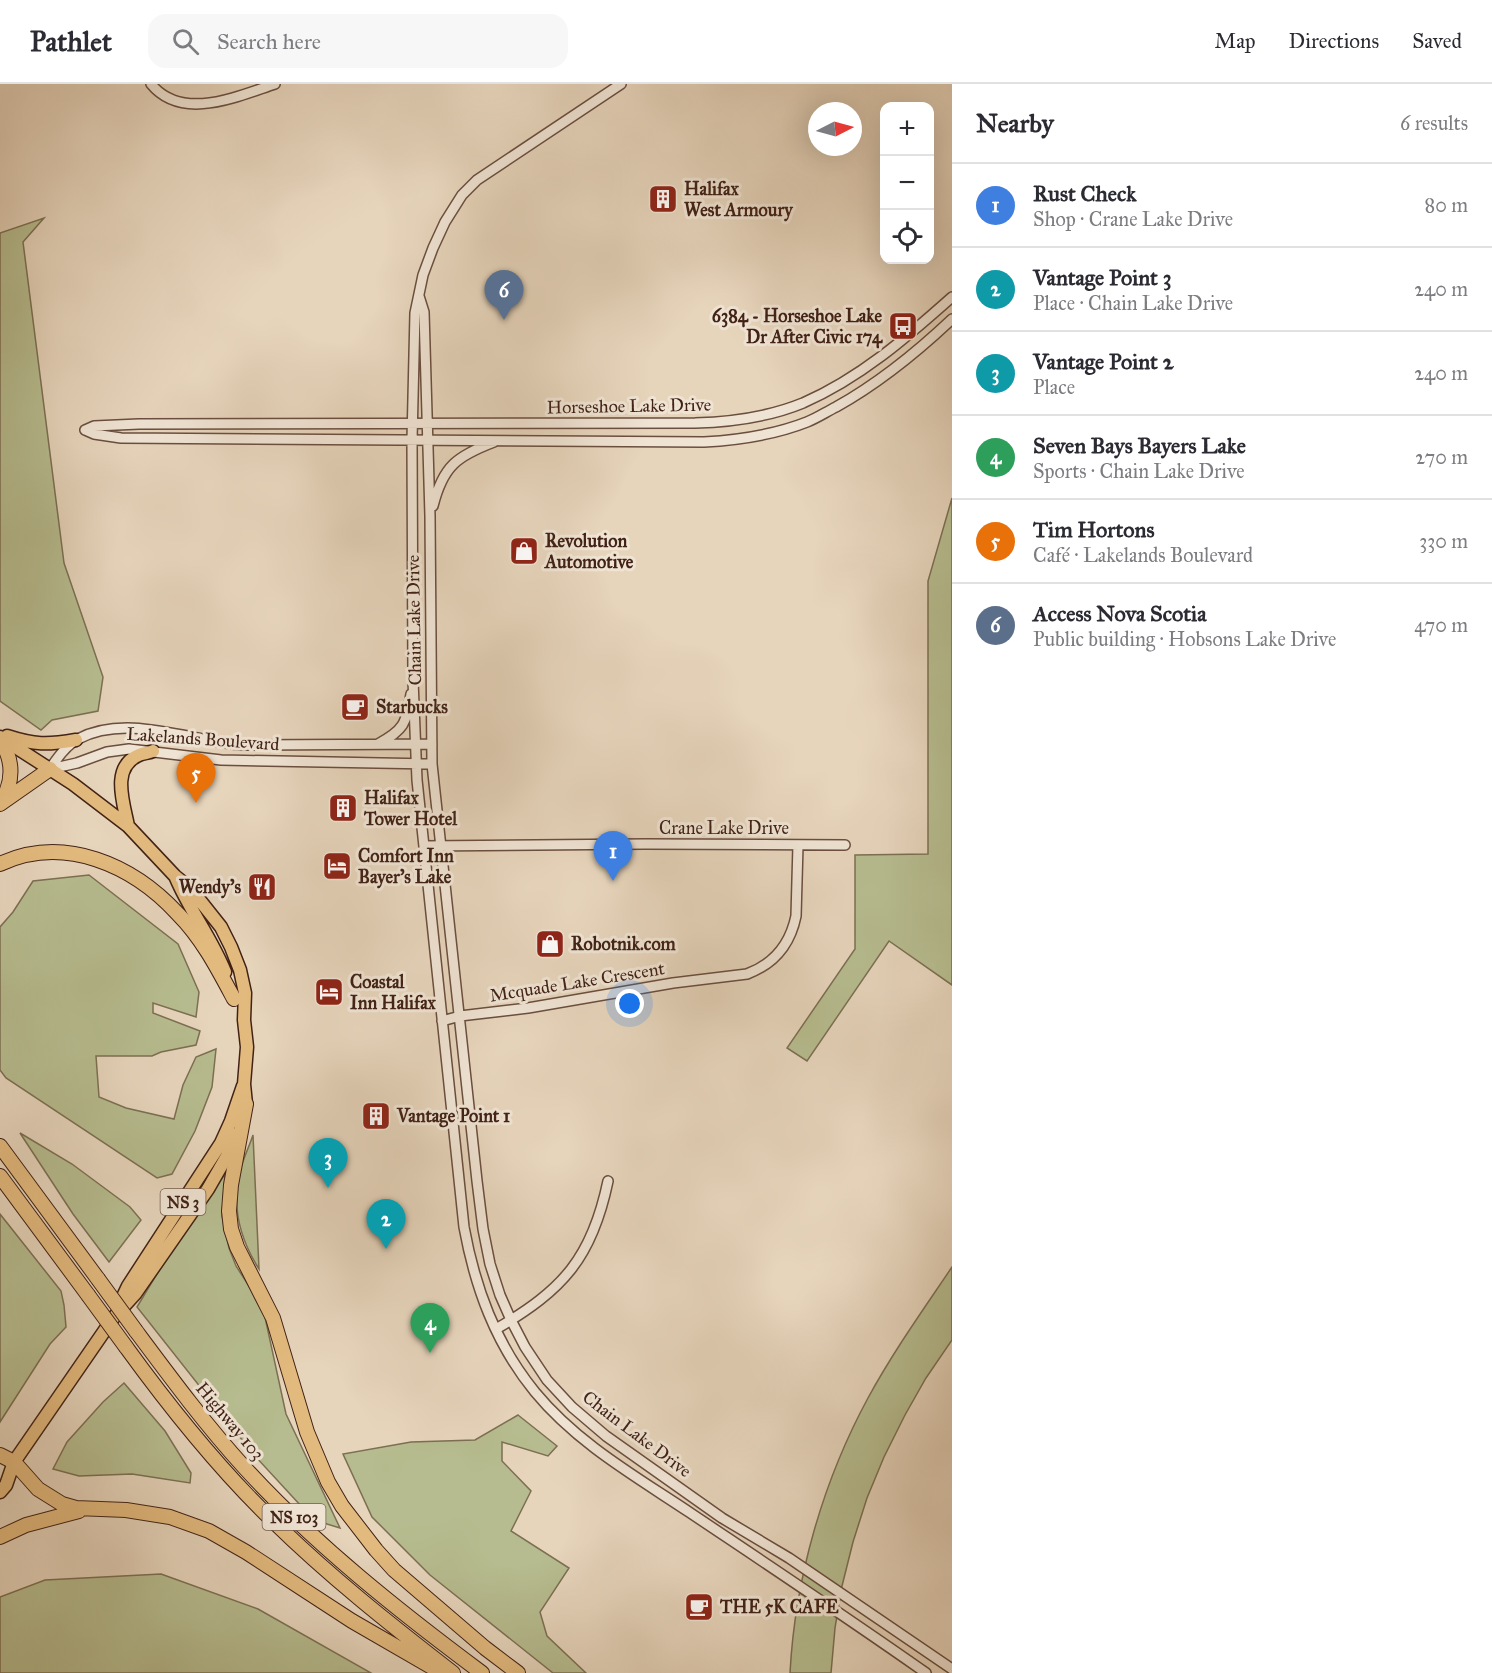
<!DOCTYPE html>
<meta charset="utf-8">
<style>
:root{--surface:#fff;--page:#f7f7f7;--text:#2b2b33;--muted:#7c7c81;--line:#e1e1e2;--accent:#111827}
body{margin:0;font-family:"IM FELL Great Primer",serif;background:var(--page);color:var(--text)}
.controls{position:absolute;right:18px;top:18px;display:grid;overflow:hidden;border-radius:12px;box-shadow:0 6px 24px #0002}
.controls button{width:54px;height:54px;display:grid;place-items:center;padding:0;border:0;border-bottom:2px solid var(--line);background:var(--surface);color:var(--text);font:30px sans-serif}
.compass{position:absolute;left:808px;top:18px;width:54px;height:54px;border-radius:50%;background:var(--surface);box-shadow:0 6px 24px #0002;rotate:84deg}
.you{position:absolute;left:630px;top:920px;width:21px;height:21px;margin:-15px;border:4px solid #fff;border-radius:50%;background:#1a73e8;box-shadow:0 0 0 9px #1a73e833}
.badge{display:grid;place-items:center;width:39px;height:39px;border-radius:50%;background:var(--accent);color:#fff;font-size:20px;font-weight:700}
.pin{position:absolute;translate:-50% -50px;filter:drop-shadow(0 2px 3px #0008)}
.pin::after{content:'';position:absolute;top:32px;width:21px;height:18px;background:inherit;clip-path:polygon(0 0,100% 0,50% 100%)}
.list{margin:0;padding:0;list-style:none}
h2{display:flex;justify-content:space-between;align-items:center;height:78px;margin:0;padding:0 24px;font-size:26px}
h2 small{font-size:20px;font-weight:400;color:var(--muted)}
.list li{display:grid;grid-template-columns:39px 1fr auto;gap:18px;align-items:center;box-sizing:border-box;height:84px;padding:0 24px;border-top:2px solid var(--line)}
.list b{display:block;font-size:22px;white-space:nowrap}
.list p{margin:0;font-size:20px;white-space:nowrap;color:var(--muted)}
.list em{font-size:20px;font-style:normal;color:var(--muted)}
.icon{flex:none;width:33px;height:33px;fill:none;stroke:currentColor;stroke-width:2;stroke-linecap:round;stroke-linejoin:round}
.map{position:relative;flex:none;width:952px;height:1589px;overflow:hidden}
header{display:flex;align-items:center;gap:36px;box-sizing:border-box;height:84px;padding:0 30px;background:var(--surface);border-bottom:2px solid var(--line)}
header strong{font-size:28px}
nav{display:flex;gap:33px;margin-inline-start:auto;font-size:21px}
.search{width:420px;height:54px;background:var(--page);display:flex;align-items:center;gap:15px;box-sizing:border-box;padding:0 21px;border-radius:18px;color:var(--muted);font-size:22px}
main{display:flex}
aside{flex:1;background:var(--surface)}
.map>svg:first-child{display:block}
.green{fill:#b6bc8f;stroke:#7c6f52;stroke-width:1.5}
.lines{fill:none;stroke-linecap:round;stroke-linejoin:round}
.minor-casing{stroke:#6a4e3f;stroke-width:12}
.major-casing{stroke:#412216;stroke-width:15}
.highway-casing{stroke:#412216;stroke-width:16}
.minor{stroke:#efe3d3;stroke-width:9}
.major{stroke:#e3ba7e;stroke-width:12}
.highway{stroke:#e3ba7e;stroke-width:14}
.highway-bridge-casing{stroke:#412216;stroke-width:16;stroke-linecap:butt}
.highway-bridge{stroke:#e3ba7e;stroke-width:14}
.labels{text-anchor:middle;stroke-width:6;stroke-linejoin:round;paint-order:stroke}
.shield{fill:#efe3d3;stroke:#755c4f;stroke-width:1.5}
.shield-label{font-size:16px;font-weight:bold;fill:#412216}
.poi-label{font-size:18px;font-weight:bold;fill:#412216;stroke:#efe3d3;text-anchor:start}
.street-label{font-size:18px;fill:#412216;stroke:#efe3d3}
</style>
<header>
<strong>Pathlet</strong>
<div class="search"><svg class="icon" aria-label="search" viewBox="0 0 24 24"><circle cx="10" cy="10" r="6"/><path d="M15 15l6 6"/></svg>Search here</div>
<nav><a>Map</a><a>Directions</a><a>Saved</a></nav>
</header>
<main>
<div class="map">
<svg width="952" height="1589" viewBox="0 0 952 1589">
<rect width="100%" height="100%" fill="#e6d4bb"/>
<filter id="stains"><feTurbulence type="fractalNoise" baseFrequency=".00333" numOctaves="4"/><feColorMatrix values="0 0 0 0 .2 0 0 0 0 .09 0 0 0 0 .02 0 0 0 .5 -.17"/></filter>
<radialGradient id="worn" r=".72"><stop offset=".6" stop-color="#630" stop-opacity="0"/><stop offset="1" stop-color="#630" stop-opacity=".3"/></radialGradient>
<path class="green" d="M44 134 23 158 64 479 103 593 98 627 52 636 41 646 0 617V149Z
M952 414V901L889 857 807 977 787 964 855 865V771L928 770V497Z
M89 791 178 860 199 908 196 933 153 919V929L200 947 196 961 161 968 152 972H96L99 1013 126 1024 174 1035 183 1001 196 973 216 965 212 1003 195 1047 172 1090 157 1094 6 994 0 986V843L13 828 33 797Z
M20 1049 72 1080 130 1123 141 1136 109 1178 73 1130Z
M253 1051 259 1185C240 1155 231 1123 240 1087 243 1075 249 1063 253 1051Z
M225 1090 222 1132 229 1164 236 1182 263 1224 286 1330 340 1444 314 1436 254 1371 137 1223 175 1160Z
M0 1130 61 1207 64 1221 66 1243 50 1260 0 1338Z
M952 1183V1256L926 1294 905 1331 884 1373 867 1414 853 1458 842 1502 835 1544 831 1589H790C795 1494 823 1397 868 1314 893 1268 923 1226 952 1183Z
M124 1299 165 1347 191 1389 190 1399 132 1390 79 1392 53 1385 67 1358 103 1318Z
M518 1331 557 1362 548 1372 502 1358V1377L531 1407 511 1447 569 1484 540 1528 547 1552 586 1589H553L430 1491 372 1433 343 1370 411 1358 475 1356Z
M161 1490 258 1525 371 1589H0V1513L45 1496Z"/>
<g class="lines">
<g class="minor-casing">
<path id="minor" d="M151 0C182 38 238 12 275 0
M621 0 477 96 462 111 445 138 433 164 423 191 415 229 412 356 413 596 417 696 464 1143C475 1203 495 1259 535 1308 577 1359 635 1392 689 1428 768 1481 848 1534 926 1589
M419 212 424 228 430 432 432 680 477 1097 483 1145 490 1180 500 1211 511 1236 525 1263 547 1296 572 1323 606 1352 722 1434 789 1474 952 1585
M85 346 94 342 139 340 695 339C731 338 769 333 803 319 860 294 906 254 952 213
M85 346 94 350 121 354 704 358C740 356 774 351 807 338 817 334 826 328 836 323 879 299 916 269 952 235
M433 422C443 382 457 372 494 358
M378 660C404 646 406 640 411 610
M50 685C57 674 66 661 78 655 127 629 190 657 241 661L432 660
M50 685 77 679 107 668 129 665 221 676 432 680
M424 762 645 760 845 761
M442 937 460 932 528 924 673 899 747 890C774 880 790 861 796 832L798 761
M496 1245C563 1206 592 1174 608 1097"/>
</g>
<g class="major-casing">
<path id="major" d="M7 652C35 661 47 661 76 656
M0 653 73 700 128 742 175 792 190 804 221 843 231 863 240 886 245 909 244 936 247 963 244 1000 246 1020 244 1028
M128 742C124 720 110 683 139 671 143 669 149 669 153 667
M176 794C190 827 212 855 225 888
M118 1223 128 1202 221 1059 231 1037 243 1002
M0 1408 6 1401 14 1378 114 1233 135 1210 208 1105 227 1072 237 1050"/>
</g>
<g class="highway-casing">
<path id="highway" d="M0 656C14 676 14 699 0 719
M0 720 50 685
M0 780C64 750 133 781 178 830 202 854 218 885 234 915
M246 1020 231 1101 229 1127 231 1145 237 1163 273 1234 307 1348 328 1398 342 1422 376 1466 394 1486 485 1564 518 1589
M0 1062 98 1195
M0 1092 88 1211
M136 1247C171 1294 205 1340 244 1383 313 1459 400 1528 482 1589
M126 1263C171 1325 218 1384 273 1437 329 1492 391 1541 453 1589
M0 1371 14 1378 38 1405 62 1420 76 1424 126 1426 170 1433 209 1447 246 1468 352 1537 442 1589
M0 1453 26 1441 79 1427"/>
</g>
<use href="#minor" class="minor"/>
<use href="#major" class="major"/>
<use href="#highway" class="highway"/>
<g class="highway-bridge-casing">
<path id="highway-bridge" d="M98 1195 136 1247
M88 1211 126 1263"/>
</g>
<use href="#highway-bridge" class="highway-bridge"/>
</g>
<defs>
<g id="building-square" transform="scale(1.5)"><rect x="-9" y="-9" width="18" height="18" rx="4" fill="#8f2418" stroke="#efe3d3"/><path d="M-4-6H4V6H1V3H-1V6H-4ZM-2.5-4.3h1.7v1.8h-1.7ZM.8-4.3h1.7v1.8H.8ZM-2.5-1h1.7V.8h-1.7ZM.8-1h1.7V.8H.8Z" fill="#fff"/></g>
<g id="bus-square" transform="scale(1.5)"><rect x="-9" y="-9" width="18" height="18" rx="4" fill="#8f2418" stroke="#efe3d3"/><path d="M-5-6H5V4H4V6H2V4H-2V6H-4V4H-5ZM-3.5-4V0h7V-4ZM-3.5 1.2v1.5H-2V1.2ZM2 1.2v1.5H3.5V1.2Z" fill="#fff"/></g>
<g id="shop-square" transform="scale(1.5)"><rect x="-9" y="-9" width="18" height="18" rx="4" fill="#8f2418" stroke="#efe3d3"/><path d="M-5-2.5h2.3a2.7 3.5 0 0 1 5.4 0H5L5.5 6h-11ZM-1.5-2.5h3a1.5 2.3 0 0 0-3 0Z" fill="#fff"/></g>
<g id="cafe-square" transform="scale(1.5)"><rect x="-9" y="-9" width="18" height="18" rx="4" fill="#8f2418" stroke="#efe3d3"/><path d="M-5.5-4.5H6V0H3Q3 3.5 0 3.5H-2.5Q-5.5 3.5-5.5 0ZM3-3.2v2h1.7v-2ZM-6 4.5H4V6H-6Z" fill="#fff"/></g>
<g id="hotel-square" transform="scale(1.5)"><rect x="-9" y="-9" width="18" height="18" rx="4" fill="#8f2418" stroke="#efe3d3"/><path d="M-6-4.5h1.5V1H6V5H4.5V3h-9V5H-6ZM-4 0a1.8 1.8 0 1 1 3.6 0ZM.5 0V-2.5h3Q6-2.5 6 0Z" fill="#fff"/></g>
<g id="restaurant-square" transform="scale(1.5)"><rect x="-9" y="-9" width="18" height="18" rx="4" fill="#8f2418" stroke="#efe3d3"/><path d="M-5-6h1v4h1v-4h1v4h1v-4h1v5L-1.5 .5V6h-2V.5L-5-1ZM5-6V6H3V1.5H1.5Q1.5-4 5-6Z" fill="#fff"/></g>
</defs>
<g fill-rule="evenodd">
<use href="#building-square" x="663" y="115"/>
<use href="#bus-square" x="903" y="242"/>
<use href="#shop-square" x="524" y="467"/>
<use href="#cafe-square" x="355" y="623"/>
<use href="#building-square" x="343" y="724"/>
<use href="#hotel-square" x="337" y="782"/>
<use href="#restaurant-square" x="262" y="803"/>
<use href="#shop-square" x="550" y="860"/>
<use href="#hotel-square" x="329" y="908"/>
<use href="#building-square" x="376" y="1032"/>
<use href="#cafe-square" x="699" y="1523"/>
</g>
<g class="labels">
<g class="shield">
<rect x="160.5" y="1105" width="45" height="26" rx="4.5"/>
<rect x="262.5" y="1420" width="63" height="26" rx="4.5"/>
</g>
<g class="shield-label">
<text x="183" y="1124">NS 3</text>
<text x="294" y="1439">NS 103</text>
</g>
<g class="poi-label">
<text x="684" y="111">Halifax<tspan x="684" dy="21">West Armoury</tspan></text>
<text x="882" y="238" text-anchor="end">6384 - Horseshoe Lake<tspan x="882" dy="21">Dr After Civic 174</tspan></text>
<text x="545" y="463">Revolution<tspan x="545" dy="21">Automotive</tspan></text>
<text x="376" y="629">Starbucks</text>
<text x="364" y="720">Halifax<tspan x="364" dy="21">Tower Hotel</tspan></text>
<text x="358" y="778">Comfort Inn<tspan x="358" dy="21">Bayer's Lake</tspan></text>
<text x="241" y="809" text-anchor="end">Wendy's</text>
<text x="571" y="866">Robotnik.com</text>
<text x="350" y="904">Coastal<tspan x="350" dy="21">Inn Halifax</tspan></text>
<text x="397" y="1038">Vantage Point 1</text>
<text x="720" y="1529">THE 5K CAFE</text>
</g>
<g class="street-label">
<text transform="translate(629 322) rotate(-1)" y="6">Horseshoe Lake Drive</text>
<text transform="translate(414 536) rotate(-91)" y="6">Chain Lake Drive</text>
<text transform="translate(203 655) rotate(4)" y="6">Lakelands Boulevard</text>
<text x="724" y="750">Crane Lake Drive</text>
<text transform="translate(577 898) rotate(-9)" y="6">Mcquade Lake Crescent</text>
<text transform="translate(230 1337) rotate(50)" y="6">Highway 103</text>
<text transform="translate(637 1350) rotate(37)" y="6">Chain Lake Drive</text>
</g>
</g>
<rect width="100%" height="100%" filter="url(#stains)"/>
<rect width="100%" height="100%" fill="url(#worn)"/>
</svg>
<div class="controls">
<button>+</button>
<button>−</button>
<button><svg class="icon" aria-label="locate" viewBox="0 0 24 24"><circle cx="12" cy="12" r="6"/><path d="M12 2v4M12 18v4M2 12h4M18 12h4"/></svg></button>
</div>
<svg class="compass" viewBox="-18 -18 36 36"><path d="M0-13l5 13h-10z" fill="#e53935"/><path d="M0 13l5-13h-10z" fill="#7c7c81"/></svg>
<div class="you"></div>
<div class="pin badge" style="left:613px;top:797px;background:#3f7fe0">1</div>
<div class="pin badge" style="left:386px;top:1165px;background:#0f9aa8">2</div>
<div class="pin badge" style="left:328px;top:1104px;background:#0f9aa8">3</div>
<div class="pin badge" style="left:430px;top:1269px;background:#2e9e5b">4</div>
<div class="pin badge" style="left:196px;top:719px;background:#e8710a">5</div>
<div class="pin badge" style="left:504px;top:236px;background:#5c6f8a">6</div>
</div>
<aside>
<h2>Nearby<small>6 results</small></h2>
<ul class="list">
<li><span class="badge" style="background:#3f7fe0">1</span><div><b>Rust Check</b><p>Shop · Crane Lake Drive</p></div><em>80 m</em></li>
<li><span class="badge" style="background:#0f9aa8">2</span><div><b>Vantage Point 3</b><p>Place · Chain Lake Drive</p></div><em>240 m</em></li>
<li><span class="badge" style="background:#0f9aa8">3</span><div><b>Vantage Point 2</b><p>Place</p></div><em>240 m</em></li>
<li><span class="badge" style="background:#2e9e5b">4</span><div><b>Seven Bays Bayers Lake</b><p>Sports · Chain Lake Drive</p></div><em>270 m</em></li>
<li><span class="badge" style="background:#e8710a">5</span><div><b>Tim Hortons</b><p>Café · Lakelands Boulevard</p></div><em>330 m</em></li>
<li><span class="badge" style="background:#5c6f8a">6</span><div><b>Access Nova Scotia</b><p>Public building · Hobsons Lake Drive</p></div><em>470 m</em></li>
</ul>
</aside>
</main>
